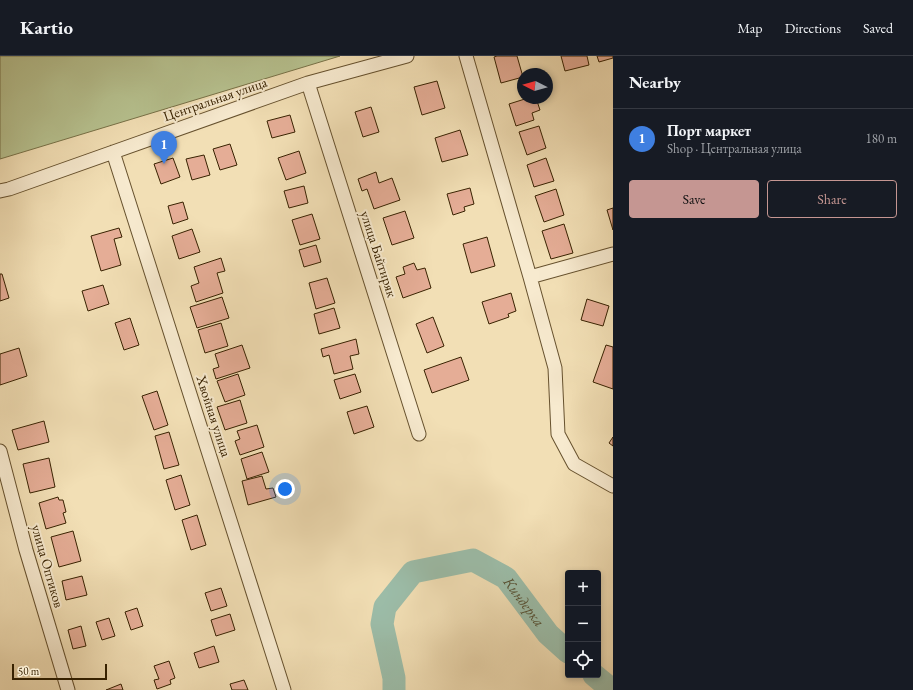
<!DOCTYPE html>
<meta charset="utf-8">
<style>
:root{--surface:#171b24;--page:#20242c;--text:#f1f3f6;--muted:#9ea1a6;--line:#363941;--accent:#c59692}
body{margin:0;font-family:"EB Garamond",serif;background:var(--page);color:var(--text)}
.controls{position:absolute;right:12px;bottom:12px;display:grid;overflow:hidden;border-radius:4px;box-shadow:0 2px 6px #0003}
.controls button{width:36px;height:36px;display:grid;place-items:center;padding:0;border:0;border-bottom:1px solid var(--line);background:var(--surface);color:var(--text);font:20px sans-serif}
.compass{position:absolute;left:517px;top:12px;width:36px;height:36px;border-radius:50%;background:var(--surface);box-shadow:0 2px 6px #0003;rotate:276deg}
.scale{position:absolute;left:12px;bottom:10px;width:95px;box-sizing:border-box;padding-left:4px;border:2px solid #382201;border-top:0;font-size:11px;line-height:14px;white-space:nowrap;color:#382201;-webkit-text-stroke:3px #f7eacf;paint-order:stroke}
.you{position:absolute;left:285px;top:433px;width:14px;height:14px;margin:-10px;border:3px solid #fff;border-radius:50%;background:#1a73e8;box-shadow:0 0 0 6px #1a73e833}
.badge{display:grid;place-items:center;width:26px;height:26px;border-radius:50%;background:var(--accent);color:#fff;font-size:13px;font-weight:700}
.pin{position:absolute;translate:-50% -33px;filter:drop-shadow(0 1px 2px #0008)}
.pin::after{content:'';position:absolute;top:21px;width:14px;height:12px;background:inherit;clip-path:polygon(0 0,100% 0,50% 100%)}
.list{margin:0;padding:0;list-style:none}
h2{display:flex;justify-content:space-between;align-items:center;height:52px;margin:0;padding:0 16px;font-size:17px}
h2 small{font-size:13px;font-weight:400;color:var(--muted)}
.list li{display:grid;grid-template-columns:26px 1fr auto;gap:12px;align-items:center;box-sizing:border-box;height:60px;padding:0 16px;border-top:1px solid var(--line)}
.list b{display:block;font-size:15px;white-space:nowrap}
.list p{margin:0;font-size:13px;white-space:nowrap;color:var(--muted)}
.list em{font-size:13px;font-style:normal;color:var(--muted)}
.actions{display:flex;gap:8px;padding:12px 16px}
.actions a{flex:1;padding:9px 0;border:1px solid var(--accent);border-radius:4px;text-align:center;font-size:14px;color:var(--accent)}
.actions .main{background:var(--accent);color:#111}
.icon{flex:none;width:22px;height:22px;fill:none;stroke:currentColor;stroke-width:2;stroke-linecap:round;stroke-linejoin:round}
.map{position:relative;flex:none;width:613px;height:634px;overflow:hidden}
header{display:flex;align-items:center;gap:24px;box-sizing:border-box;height:56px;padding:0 20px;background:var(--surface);border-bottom:1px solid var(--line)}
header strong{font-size:19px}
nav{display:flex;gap:22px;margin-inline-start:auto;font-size:14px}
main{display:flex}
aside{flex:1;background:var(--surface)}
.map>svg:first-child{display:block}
.green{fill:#b7c290;stroke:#787248}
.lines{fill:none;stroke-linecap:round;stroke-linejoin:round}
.river{stroke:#9cbda9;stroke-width:23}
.building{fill:#e5ad96;stroke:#382201}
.minor-casing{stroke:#66512e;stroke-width:15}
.minor{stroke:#f7eacf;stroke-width:13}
.labels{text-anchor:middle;stroke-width:4;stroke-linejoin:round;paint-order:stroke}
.street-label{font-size:14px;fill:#382201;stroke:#f7eacf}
.water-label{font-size:15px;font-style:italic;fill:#565033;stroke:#f7eacf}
</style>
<header>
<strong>Kartio</strong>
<nav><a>Map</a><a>Directions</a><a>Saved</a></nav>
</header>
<main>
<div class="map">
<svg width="613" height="634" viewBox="0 0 613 634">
<rect width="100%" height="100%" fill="#f2dfb5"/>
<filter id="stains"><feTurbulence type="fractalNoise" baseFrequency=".005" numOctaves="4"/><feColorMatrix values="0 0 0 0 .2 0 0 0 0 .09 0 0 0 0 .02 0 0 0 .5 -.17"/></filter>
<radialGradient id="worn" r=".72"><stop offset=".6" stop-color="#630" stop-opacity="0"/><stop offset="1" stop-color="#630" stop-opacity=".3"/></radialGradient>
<path class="green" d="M0 0H340L0 103Z"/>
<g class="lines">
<g class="river">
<path d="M594 619 612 634"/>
<path id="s1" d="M394 634V622L382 568 385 551 413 516 473 504 506 522 548 578 568 596"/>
</g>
</g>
<path class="building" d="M497 0H517L523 21 501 27 494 1Z
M561 0H587L589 9 565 15Z
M597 0H613V2L599 6Z
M437 25 445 52 422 59 414 31Z
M528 42H536L540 54 532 57 534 64 516 70 509 48Z
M371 51 379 76 363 81 355 56Z
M290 59 295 76 272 82 267 65Z
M539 70 546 92 527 99 519 76Z
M460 74 468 99 442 106 435 82Z
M230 88 237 109 220 114 213 93Z
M299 95 306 117 286 124 278 102Z
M204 99 210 119 192 124 186 103Z
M173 102 180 121 161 128 154 108Z
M546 102 554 125 534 131 527 109Z
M376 116 379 127 392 122 400 144 374 153 367 133 362 135 358 123Z
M304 130 308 147 289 152 284 135Z
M470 132 474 148 464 151 465 155 453 159 447 138Z
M556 133 564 159 544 166 535 140Z
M183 146 188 163 173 168 168 150Z
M613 152V174L607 154Z
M405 155 414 182 392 189 383 162Z
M312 158 320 183 300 189 292 164Z
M564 168 573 197 551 203 542 175Z
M119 172 122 181 114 183 121 209 101 215 91 180Z
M192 173 200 196 179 203 172 180Z
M487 181 495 210 471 217 463 188Z
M316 189 321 206 304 211 299 194Z
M221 202 225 215 217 217 223 237 196 246 191 230 199 227 194 211Z
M414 207 417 214 425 212 431 232 403 242 396 221 405 218 403 211Z
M0 218H2L9 242 0 245Z
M327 222 335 247 316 253 309 227Z
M103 229 109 248 88 255 82 235Z
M511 237 516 255 508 258 509 261 489 268 482 246Z
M222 241 229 262 197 272 190 251Z
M587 243 609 250 603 270 581 264Z
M334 252 340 272 319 278 314 258Z
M433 261 444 290 427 297 416 268Z
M130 262 139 289 124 294 115 267Z
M221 267 228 290 205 297 198 274Z
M356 283 359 298 350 300 353 313 334 318 329 299 323 301 321 293Z
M242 289 250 312 216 323 213 313 219 311 215 298Z
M606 289 613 291V333L593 326Z
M19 292 27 320 0 329V298Z
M461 301 469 324 432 337 424 314Z
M238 318 245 339 225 346 217 325Z
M355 318 361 336 340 343 334 324Z
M157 335 168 369 154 374 142 340Z
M240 344 247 367 225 374 217 351Z
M367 350 374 371 354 378 347 356Z
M44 365 49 386 18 394 12 374Z
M257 369 264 391 240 399 235 385 240 383 237 375Z
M169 376 179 409 164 413 155 380Z
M613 381V390L609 387Z
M262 396 269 416 247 423 241 403Z
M49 402 55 431 30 437 23 408Z
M181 419 190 449 175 454 166 424Z
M262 420 266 433 273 432 276 441 248 449 242 425Z
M58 441 59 444H63L66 456 63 457 66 467 46 473 39 447Z
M197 459 206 489 191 494 182 464Z
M73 475 81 505 59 511 51 481Z
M82 520 87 539 66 544 62 525Z
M221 532 227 550 211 555 205 537Z
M137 552 143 570 131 574 125 556Z
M230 558 235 574 216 580 211 564Z
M109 562 115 580 102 584 96 566Z
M81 570 86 590 73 593 68 574Z
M214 590 219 606 199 612 194 597Z
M169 605 175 622 170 624 171 628 157 633 154 624 159 623 154 610Z
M244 624 248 634H232L230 628Z
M121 628 123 634H106Z"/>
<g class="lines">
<g class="minor-casing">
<path id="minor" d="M466 0 530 221 555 312 558 378 574 408 613 430
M308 27 419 378
M113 96 284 634
M0 135 9 133 308 27 407 0
M530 221 613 198
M0 395 26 494 68 634"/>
</g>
<use href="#minor" class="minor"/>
</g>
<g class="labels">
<g class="street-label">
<text transform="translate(215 43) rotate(-19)" y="5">Центральная улица</text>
<text transform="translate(379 198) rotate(72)" y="5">улица Байтиряк</text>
<text transform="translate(214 360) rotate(72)" y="5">Хвойная улица</text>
<text transform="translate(48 510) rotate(74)" y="5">улица Оптиков</text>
</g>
<g class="water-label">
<text dy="5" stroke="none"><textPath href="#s1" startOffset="258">Киндерка</textPath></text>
</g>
</g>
<rect width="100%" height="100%" filter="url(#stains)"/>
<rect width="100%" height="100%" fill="url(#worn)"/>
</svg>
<div class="controls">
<button>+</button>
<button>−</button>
<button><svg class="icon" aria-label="locate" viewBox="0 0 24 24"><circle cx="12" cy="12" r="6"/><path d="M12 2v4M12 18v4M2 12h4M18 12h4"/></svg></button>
</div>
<svg class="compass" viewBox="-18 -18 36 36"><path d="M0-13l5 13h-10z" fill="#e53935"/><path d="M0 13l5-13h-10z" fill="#9ea1a6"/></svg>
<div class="scale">50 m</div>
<div class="you"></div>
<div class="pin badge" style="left:164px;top:108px;background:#3f7fe0">1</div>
</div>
<aside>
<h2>Nearby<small></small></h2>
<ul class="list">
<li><span class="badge" style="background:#3f7fe0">1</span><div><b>Порт маркет</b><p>Shop · Центральная улица</p></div><em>180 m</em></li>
</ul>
<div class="actions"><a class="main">Save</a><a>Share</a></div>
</aside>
</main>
